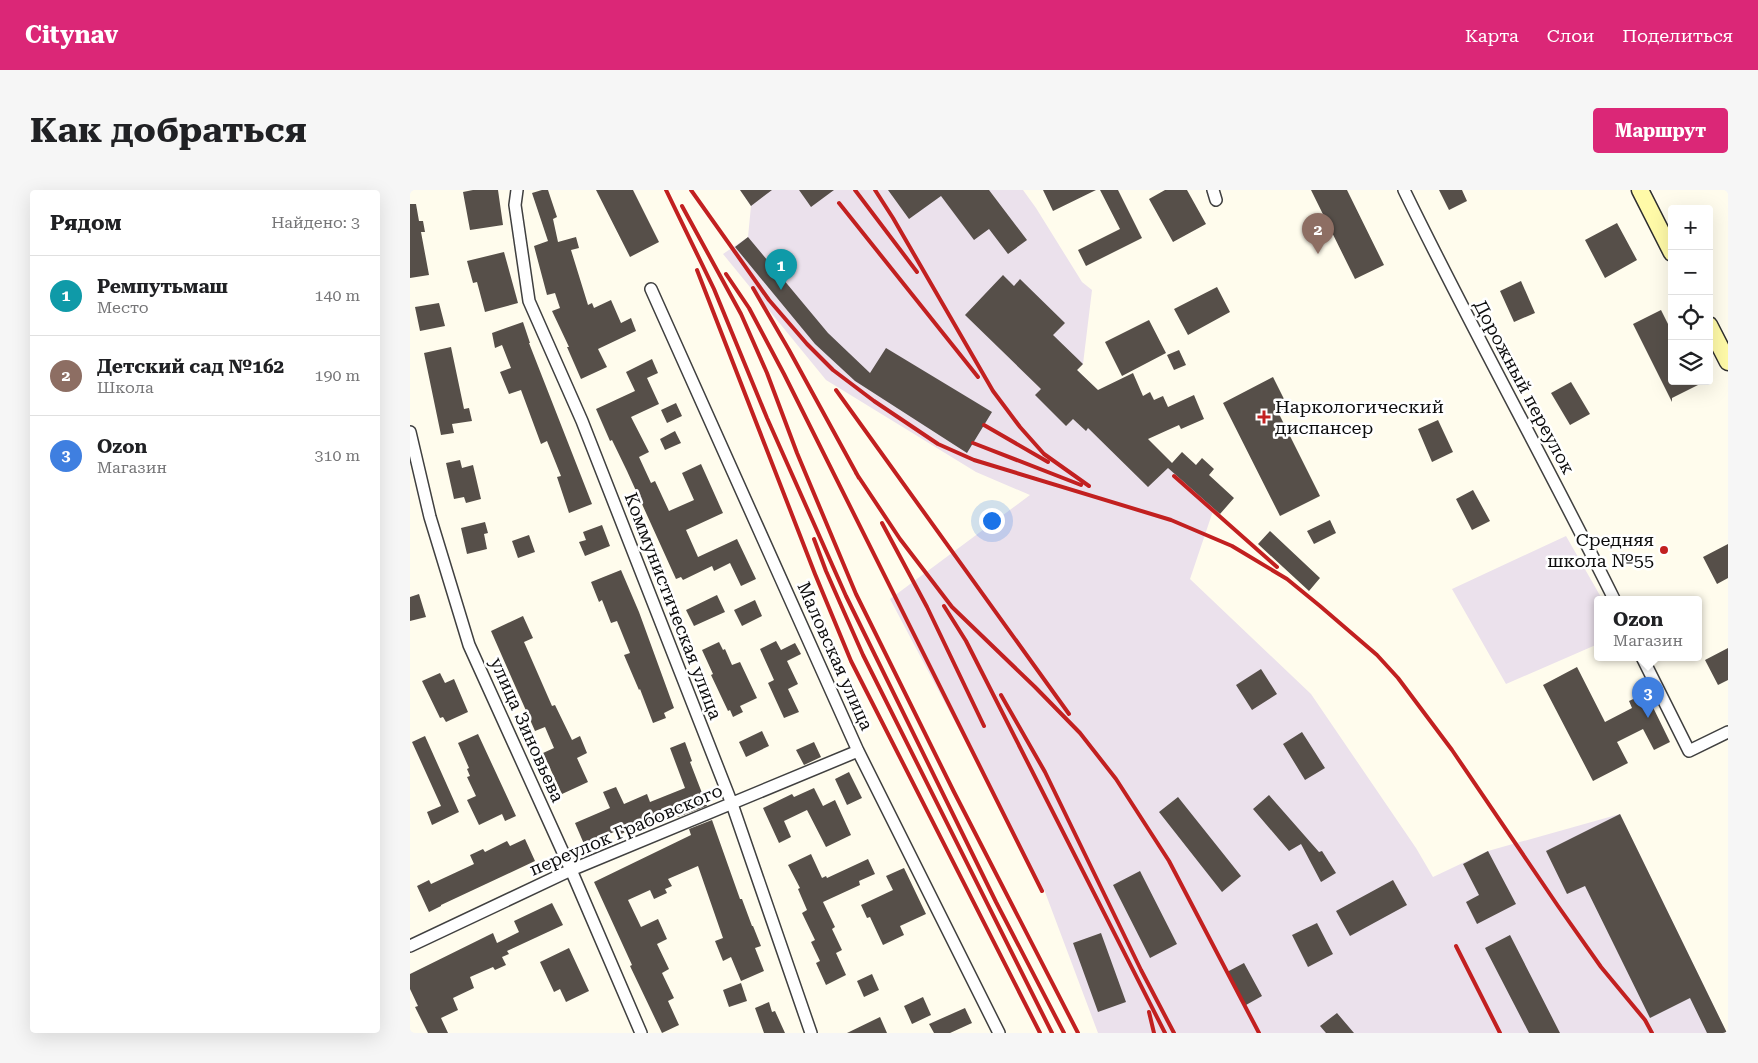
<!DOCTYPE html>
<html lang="ru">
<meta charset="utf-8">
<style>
:root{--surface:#fff;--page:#f6f6f6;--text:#202124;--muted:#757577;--line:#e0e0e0;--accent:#db2777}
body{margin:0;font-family:"Roboto Serif",serif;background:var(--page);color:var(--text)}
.controls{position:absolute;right:15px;top:15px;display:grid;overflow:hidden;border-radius:5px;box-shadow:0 5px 20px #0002}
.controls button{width:45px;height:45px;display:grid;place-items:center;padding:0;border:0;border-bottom:1px solid var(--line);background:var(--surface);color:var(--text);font:25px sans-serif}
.you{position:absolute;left:581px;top:330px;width:18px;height:18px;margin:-12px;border:4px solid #fff;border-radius:50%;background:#1a73e8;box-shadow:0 0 0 8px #1a73e833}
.badge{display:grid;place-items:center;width:32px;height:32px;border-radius:50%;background:var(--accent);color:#fff;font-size:16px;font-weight:700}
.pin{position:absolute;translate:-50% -41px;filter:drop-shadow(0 1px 2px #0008)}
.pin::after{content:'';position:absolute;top:26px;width:18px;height:15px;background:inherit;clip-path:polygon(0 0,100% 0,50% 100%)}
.popup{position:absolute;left:1184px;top:406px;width:108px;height:65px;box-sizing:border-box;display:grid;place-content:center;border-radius:5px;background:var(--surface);filter:drop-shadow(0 1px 4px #0005);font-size:16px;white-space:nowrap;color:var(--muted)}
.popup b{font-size:19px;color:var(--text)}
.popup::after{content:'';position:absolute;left:50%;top:100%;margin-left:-10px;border:10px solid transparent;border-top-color:var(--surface)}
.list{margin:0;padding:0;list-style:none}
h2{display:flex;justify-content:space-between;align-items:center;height:65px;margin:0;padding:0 20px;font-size:21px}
h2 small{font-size:16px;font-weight:400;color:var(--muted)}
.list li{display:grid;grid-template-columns:32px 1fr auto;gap:15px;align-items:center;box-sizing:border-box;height:80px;padding:0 20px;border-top:1px solid var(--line)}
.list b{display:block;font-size:19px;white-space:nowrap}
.list p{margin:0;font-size:16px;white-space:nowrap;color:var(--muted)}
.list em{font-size:16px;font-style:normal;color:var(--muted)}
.icon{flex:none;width:28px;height:28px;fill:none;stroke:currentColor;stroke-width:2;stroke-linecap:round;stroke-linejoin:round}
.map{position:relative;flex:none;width:1318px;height:843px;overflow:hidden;border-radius:5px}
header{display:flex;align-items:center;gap:30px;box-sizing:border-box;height:70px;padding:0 25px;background:var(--accent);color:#fff}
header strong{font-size:24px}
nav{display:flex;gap:28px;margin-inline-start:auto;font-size:18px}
.intro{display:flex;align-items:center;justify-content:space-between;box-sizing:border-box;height:120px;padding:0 30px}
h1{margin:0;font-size:35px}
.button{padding:12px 22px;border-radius:5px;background:var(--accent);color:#fff;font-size:18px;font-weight:700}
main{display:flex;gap:30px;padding:0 30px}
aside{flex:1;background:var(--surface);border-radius:5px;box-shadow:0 5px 20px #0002}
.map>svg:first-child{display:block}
.industrial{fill:#ebe1ec}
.building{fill:#564f49}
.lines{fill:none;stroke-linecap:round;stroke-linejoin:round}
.street-casing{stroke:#404040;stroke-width:14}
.secondary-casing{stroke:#2f2f2f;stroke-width:19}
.street{stroke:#fff;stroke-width:11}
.secondary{stroke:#fffaa8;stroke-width:16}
.rail{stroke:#c22020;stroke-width:4}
.poi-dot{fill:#c22020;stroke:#fff;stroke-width:2}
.labels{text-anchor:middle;stroke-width:5;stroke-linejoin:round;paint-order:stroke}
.street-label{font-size:18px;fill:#0d0d0d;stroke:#fff}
.poi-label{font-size:18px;fill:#0d0d0d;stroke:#fff;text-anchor:start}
</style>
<header>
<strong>Citynav</strong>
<nav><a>Карта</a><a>Слои</a><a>Поделиться</a></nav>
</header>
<div class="intro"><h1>Как добраться</h1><a class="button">Маршрут</a></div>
<main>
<aside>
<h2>Рядом<small>Найдено: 3</small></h2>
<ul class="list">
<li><span class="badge" style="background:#0f9aa8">1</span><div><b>Ремпутьмаш</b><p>Место</p></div><em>140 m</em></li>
<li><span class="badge" style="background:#8d6e63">2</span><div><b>Детский сад №162</b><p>Школа</p></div><em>190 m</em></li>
<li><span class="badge" style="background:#3f7fe0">3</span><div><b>Ozon</b><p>Магазин</p></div><em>310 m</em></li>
</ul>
</aside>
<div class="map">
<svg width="1318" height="843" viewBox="0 0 1318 843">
<rect width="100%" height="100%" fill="#fffced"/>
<path class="industrial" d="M330 0H613L626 18 672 92 682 100 673 174 667 180 762 273 804 318 780 389 901 504 1006 658 1023 687 1078 661 1210 624 1317 843H688L635 702 480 409 620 305 566 282 416 190 313 64 338 47 341 16Z
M1156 346 1192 409H1188V454L1096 494 1042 399Z"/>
<path class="building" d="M63 0H88L93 35 60 40 53 2Z
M132 0H138L147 27 143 29 148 52 166 47 169 58 161 60 178 115 182 113 184 118 201 110 211 133 221 128 226 141 188 159 197 177 171 189 157 157H159L142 121 150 118 145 103 137 105 124 56 138 51 122 3Z
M186 0H223L249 52 220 67Z
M330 0H362L341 16Z
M389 0H424L401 17Z
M478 0H579L617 50 598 64 579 39 564 50 531 6 499 29Z
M633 0H686L643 21Z
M690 0H708L732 48 676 76 668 60 710 39Z
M755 0H777L796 34 763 52 739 9Z
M901 0H937L974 75 945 89Z
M1029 0H1052L1057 11 1039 20Z
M0 14H6L9 31H13L15 42H11L19 85 0 88Z
M1207 33 1227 70 1195 88 1175 50Z
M338 47 418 143 460 183 476 158 582 222 557 263 445 191 405 154 325 57Z
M94 62 108 113 75 122 67 92 63 93 57 71Z
M593 85 604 96 610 89 655 133 643 145 673 174 667 180 688 200 723 183 733 206 740 202 744 210 753 206 758 217 784 205 794 229 771 239 769 235 738 249 762 273 772 262 786 275 792 268 804 279 799 285 824 308 810 324 758 278 738 297 678 238 676 241 663 229 656 236 625 205 631 199 555 125Z
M1111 91 1125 123 1104 132 1090 101Z
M807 97 820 122 778 145 764 119Z
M29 113 35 136 10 141 5 117Z
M1251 120 1262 142V191H1296L1262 208V212L1223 134Z
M739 130 756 163 712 186 695 152Z
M113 132 120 153H119L182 314 159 323 147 287 151 286 137 251 131 254 111 200 99 204 90 182 101 178 92 155 85 158 82 143Z
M41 157 54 219 59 218 62 231 42 234 44 243 31 245 14 163Z
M769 160 776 175 764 180 757 165Z
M242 169 248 183 237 188 249 214 221 227 239 262 229 267 241 293 245 291 259 321 284 310 272 283 291 274 313 323 276 340 288 367 327 349 346 389 331 396 320 373 304 381 302 376 273 390 271 387 266 389 217 281 202 250 200 251 186 219 225 201 216 182Z
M863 187 878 217 868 222 910 306 870 326 813 213Z
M1161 192 1180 224 1160 235 1141 203Z
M266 213 272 226 257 233 251 220Z
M1028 230 1043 262 1022 272 1008 239Z
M265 241 271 253 255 260 250 249Z
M50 270 52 278 63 275 71 309 56 313 54 307 44 309 36 273Z
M1063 300 1080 331 1062 340 1046 309Z
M920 330 926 343 904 354 897 341Z
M75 332 78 343 74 344 77 359 57 364 51 338Z
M192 335 200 356 175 366 169 352 176 350 173 342Z
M860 341 910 388 899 401 848 354Z
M119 345 125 362 108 368 102 351Z
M1318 354V388L1307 394 1293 367Z
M211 380 229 422 264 518 254 523 256 528 243 533 230 499 229 500 214 465 220 463 207 431 201 433 192 410 189 412 181 392Z
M9 404 16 427 0 431V407Z
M307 405 315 422 284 436 276 420Z
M345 410 352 426 332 436 324 420Z
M113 426 123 448 114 452 142 516 145 515 162 550 170 546 177 563 167 568 178 592 152 604 133 563 144 558 135 537 125 541 81 441Z
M366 451 371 460 385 453 391 464 377 471 388 494 378 499 389 522 374 528 358 493 364 490 350 459Z
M309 452 313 460 315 459 322 475 330 472 347 508 330 516 333 522 323 527 320 520 318 521 301 485 303 484 292 460Z
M1318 458V490L1308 495 1295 470Z
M1167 477 1195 532 1222 518 1219 511 1236 503 1260 552 1244 560 1233 539 1207 552 1218 573 1183 591 1133 495Z
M851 479 867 504 842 520 826 495Z
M30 483 35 493 44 489 58 522 36 532 33 527 30 528 12 491Z
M352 541 359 556 336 567 329 552Z
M892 542 915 578 895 590 873 554Z
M68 544 106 626 95 631 92 624 69 635 57 610 66 606 57 587 60 586 57 579 59 578 48 553Z
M15 546 49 622 22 635 17 622 31 616 2 552Z
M275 552 282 571 280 572 297 616 268 627 267 625 236 637 234 634 211 644 209 640 174 654 165 633 200 618 193 602 206 597 214 614 237 604 240 612 275 598 260 558Z
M404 552 411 567 394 575 386 560Z
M439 582 452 608 437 615 425 589Z
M404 598 413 616 425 610 441 645 416 657 397 620 374 631 381 647 369 653 353 618 382 604 384 607Z
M859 605 909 662 912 661 926 683 911 692 891 654 879 661 843 619Z
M768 607 831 686 812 702 749 622Z
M1210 624 1317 843H1297L1280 808 1240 828 1175 696 1157 704 1136 661Z
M302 630 330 709H332L342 736H343L351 756 345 758 354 781 331 791 321 767 313 771 305 751 313 748 288 676 258 689 262 696 255 699 257 703 244 709 240 700 218 710 231 737 248 729 257 749 247 754 259 779 252 783 264 808 258 811 269 835 252 843 220 776 222 775 184 692 281 645 279 639Z
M115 649 125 671 31 715V716L19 722 7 696 19 690 21 694 64 674 60 665 73 659 75 662 97 651 100 656Z
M1078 661 1106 714 1067 734 1056 712 1069 705 1053 674Z
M401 664 412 688 416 686 417 688 458 669 465 684 449 691 450 695 413 712 425 737 422 739 432 760 426 763 436 785 416 795 406 773 410 771 401 752 405 750 392 723 397 720 388 699 390 698 378 675Z
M494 678 516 724 490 736 494 745 473 755 460 727 457 728 451 715 483 700 476 686Z
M730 681 767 754 740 768 703 695Z
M983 690 997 715 940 746 926 721Z
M142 713 153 735 97 761 99 764 92 767 96 775 85 780 83 777 60 787 64 798 43 808 48 820 31 828 38 843H18L5 817 8 816 0 799V784L83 743 87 753 109 742 104 731Z
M907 733 923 764 898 777 882 745Z
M691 743 716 812 688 822 663 753Z
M1100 745 1150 843H1119L1075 758Z
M159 758 179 801 156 812 150 799 144 802 130 772Z
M834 773 852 806 836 815 817 782Z
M462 784 469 800 454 807 447 791Z
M331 793 337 811 319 817 313 800Z
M513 807 521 825 502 834 494 816Z
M359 812 362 822 365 821 375 843H354L345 818Z
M555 818 562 833 540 843H524L519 834Z
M927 823 944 843H916L910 836Z
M470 827 477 843H437Z"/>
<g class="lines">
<g class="street-casing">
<path id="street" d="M107 0 105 15 119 111 172 231 322 614 401 843
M803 0 806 10
M994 0C1061 138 1136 272 1204 409
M241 99 448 561 589 843
M0 242 20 327 59 455 161 680 231 843
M1232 467 1279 561 1318 542
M0 756 161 680 448 561"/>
</g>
<g class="secondary-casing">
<path id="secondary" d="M1230 0 1262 63
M1299 135 1318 172"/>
</g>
<use href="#street" class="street"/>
<use href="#secondary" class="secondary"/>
<path class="rail" d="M256 0 304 99 357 228 436 406 586 712 654 843
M281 0 359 110 397 154 423 180 464 211 528 254 564 270 761 330 822 356 877 389 910 416 967 465 988 488 1042 560 1148 716 1191 777 1235 830 1242 843
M445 0 507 82
M465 0 483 28 583 201 610 237 634 264 679 296
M429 13 568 187
M272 16 331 124 357 183 387 263 446 404 544 602 668 843
M287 80 405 384 441 471 630 843
M316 84 339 118 374 184 632 701
M343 98 379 160 449 288
M426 200 659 524
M574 235 638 272
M563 253 671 295
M446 283 490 349 542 417 625 497 670 543 706 589 759 671 849 843
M764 286 867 377
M472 333 517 417 574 536
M404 349 416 381 453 465 642 843
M534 416 556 451 755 843
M591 505 635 582 731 780 764 843
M1046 756 1090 843
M739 822 744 843"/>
</g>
<g class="poi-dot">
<path d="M851.5 219.5h5v5h5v5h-5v5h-5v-5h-5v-5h5z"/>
<circle cx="1254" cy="360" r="5"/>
</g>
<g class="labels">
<g class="street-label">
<text transform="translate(1114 197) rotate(62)" y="6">Дорожный переулок</text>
<text transform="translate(263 416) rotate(69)" y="6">Коммунистическая улица</text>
<text transform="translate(425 466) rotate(66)" y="6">Маловская улица</text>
<text transform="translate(117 540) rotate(66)" y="6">улица Зиновьева</text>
<text transform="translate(216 640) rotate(-23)" y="6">переулок Грабовского</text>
</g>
<g class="poi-label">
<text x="865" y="223">Наркологический<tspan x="865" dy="21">диспансер</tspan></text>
<text x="1244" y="356" text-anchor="end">Средняя<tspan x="1244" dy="21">школа №55</tspan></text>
</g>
</g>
</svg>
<div class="controls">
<button>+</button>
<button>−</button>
<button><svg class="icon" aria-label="locate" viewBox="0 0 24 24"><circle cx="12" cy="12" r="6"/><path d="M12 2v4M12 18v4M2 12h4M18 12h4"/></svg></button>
<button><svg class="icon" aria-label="layers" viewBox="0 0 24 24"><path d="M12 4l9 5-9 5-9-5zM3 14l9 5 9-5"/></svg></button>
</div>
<div class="you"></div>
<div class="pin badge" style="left:371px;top:100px;background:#0f9aa8">1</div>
<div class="pin badge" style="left:908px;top:64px;background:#8d6e63">2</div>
<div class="pin badge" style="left:1238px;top:528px;background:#3f7fe0">3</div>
<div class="popup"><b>Ozon</b>Магазин</div>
</div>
</main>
